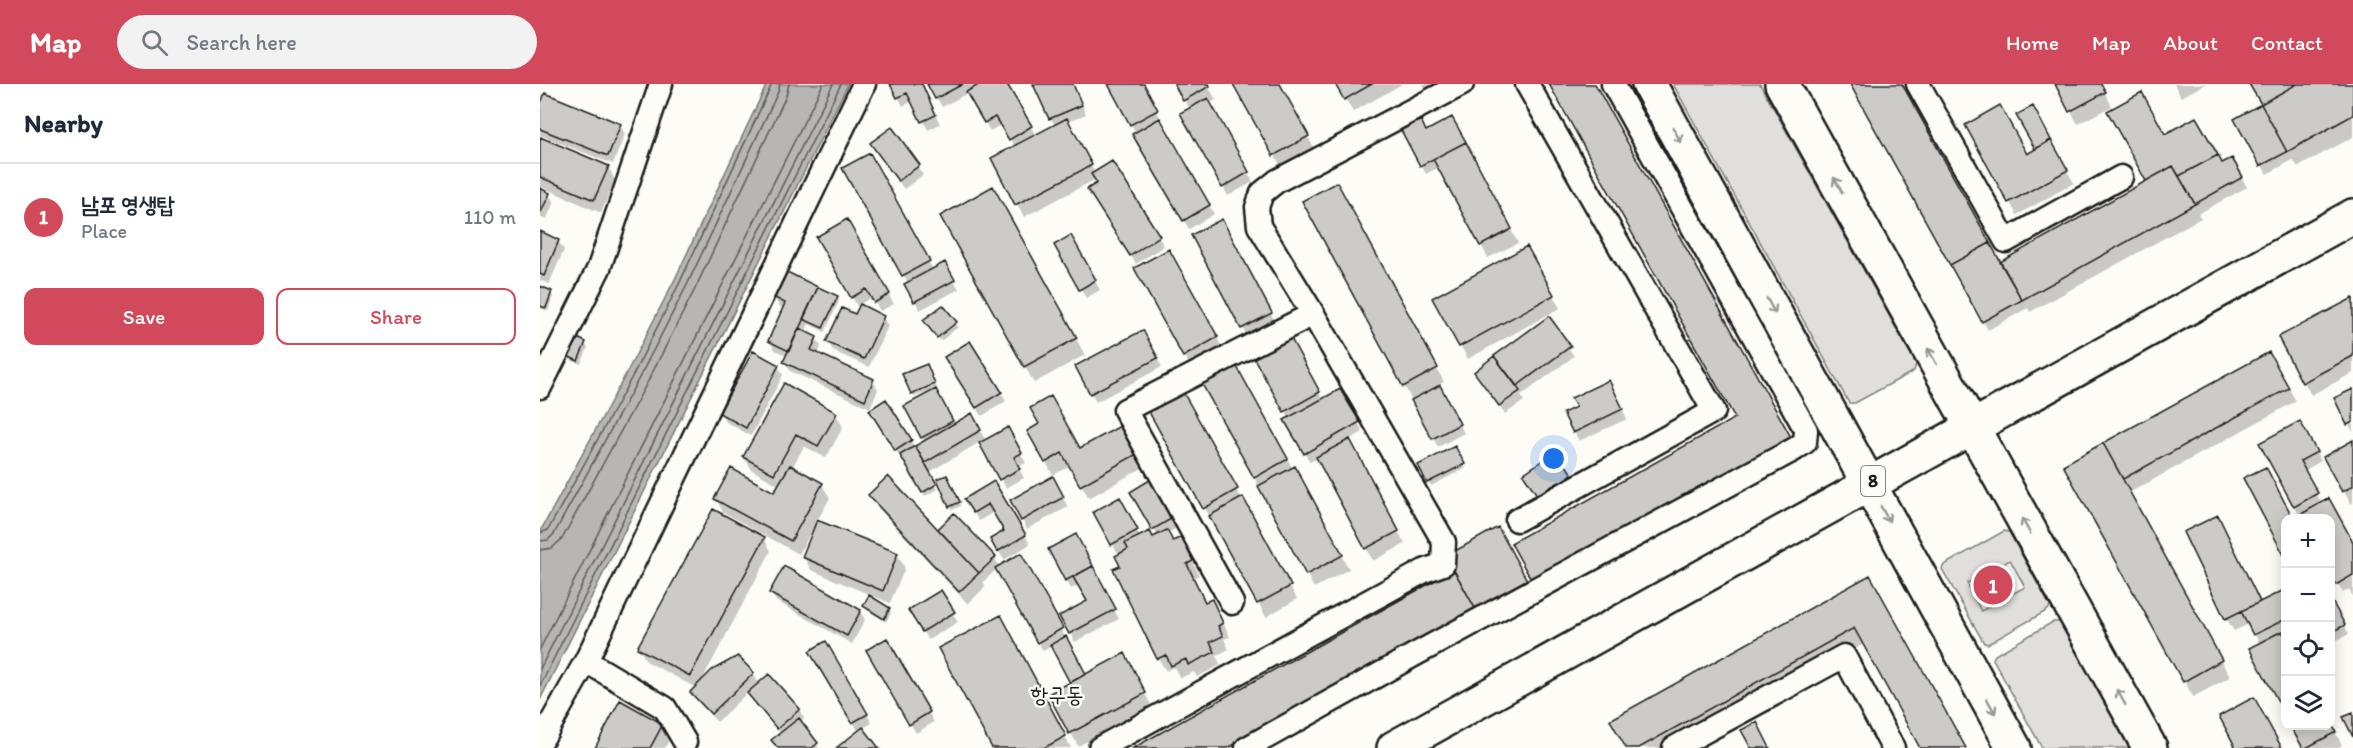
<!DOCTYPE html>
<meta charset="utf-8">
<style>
:root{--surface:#fff;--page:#f2f2f3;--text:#1f2937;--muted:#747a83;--line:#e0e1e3;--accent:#d1495b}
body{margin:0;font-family:Itim,"Poor Story",sans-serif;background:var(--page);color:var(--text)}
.controls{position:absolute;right:18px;bottom:18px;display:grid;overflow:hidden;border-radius:12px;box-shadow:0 3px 15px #0003}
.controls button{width:54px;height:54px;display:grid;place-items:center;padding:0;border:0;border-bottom:2px solid var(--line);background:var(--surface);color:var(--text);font:30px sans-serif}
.you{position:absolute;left:1014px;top:375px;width:21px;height:21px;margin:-15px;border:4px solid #fff;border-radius:50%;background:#1a73e8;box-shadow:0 0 0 9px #1a73e833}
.badge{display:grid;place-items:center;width:39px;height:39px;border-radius:50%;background:var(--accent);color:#fff;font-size:20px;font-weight:700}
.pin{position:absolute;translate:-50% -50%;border:3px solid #fff;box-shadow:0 2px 6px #0006}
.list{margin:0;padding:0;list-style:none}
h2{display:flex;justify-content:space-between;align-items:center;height:78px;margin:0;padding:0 24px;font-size:26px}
h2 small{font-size:20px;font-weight:400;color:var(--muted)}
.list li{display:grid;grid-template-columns:39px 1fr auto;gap:18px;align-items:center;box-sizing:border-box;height:108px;padding:0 24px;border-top:2px solid var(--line)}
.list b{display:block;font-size:22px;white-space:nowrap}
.list p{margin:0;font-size:20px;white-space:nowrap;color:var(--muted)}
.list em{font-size:20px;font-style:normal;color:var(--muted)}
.actions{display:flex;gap:12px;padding:18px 24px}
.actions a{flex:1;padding:14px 0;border:2px solid var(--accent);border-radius:12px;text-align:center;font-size:21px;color:var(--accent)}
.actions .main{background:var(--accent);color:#fff}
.icon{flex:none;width:33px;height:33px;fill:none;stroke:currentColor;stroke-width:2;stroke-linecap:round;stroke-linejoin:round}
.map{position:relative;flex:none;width:1813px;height:664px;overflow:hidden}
header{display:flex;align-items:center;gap:36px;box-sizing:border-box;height:84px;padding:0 30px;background:var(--accent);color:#fff}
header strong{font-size:28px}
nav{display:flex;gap:33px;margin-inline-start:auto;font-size:21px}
.search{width:420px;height:54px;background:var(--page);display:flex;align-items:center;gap:15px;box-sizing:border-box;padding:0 21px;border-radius:33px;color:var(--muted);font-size:22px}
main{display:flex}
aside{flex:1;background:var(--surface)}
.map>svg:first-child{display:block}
.green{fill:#e0dfdb;stroke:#7e7e7c;stroke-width:1.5;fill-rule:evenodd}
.water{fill:#b7b6b2;stroke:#797876;stroke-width:1.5}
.shadow{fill:#0003}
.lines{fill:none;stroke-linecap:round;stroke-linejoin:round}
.shore{stroke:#5a5a58;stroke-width:1.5}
.building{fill:#cccbc8;stroke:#1c1c1c;stroke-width:1.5}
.street-casing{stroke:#1c1c1c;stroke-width:27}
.primary-casing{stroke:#1c1c1c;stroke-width:38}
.street{stroke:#fdfcf7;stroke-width:22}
.primary{stroke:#fdfcf7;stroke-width:33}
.oneway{stroke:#989794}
.labels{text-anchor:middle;stroke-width:5;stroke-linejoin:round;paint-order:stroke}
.shield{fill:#fdfcf7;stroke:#605f5e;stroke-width:1.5}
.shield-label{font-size:18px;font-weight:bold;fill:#1c1c1c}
.quarter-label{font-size:22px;fill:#1c1c1c;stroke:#fdfcf7}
</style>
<header>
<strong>Map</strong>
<div class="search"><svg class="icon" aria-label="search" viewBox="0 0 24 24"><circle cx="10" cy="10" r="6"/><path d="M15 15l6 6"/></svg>Search here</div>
<nav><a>Home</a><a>Map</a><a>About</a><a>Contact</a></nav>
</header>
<main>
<aside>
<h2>Nearby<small></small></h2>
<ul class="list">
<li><span class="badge">1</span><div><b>남포 영생탑</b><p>Place</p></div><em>110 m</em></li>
</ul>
<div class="actions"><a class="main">Save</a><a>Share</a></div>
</aside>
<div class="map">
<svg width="1813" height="664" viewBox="0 0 1813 664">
<rect width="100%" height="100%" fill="#fdfcf7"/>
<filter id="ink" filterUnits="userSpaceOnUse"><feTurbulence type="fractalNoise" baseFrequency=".0167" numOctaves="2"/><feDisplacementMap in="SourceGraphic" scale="12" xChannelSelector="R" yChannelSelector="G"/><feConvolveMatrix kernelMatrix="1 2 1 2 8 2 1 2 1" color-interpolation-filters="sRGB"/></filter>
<g filter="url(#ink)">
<path class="green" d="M1133 0H1220L1376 280 1374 287 1315 319H1309Z
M1464 447 1469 448 1510 522 1508 526 1448 560 1444 559 1402 485 1404 481ZM1470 476 1485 503 1441 527 1427 499Z
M1513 538H1520L1589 664H1502L1453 575 1455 571Z"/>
<path class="water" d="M227 0H308L0 616V448L87 288 135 195Z"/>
<path class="shadow" d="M351 0H381L400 40 388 46 373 17 363 22Z
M389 0H465L496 52 515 42 495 0H533L546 30 527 38 555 89 572 79 624 162 596 180 554 114 559 99 556 95 484 133 453 75 475 63 462 40 450 47 428 9 402 23Z
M570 0H603L621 35 620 36 674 130 649 145 594 51 596 49Z
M635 0H667L676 16 669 19 713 98 688 112 642 30 650 25Z
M695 0H739L775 66 742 84Z
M796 0H862L813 28Z
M883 0H911L890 12Z
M1011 0H1053L1260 372 1004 514 973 459 1197 334Z
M1311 0H1361L1460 180 1608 97 1625 52 1682 81 1692 76 1707 103 1658 130 1661 134 1490 228 1488 224 1448 246Z
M1516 0H1560L1572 22 1538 40Z
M1634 0H1666L1641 13Z
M1711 0H1813V53L1758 83 1753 76 1727 90 1696 36 1723 21Z
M1492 24 1534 99 1477 131 1427 42 1487 71 1497 66 1478 32Z
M0 25 80 41 85 50 73 80 0 51Z
M912 35 978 159 948 174 899 83 886 90 863 47 886 49Z
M352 45 383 91 364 105 337 68Z
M0 54 68 83 75 96 61 129 0 102Z
M330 71 393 186 404 180 419 205 380 226 366 200 368 199 304 85Z
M0 106 9 110 14 119 6 136 0 133Z
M804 113 904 298 898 301 924 349 898 363 864 302Z
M462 121 545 271 494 299 402 132Z
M306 137 354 220 340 227 332 213 317 222 278 153Z
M0 149 18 157 24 166 9 200 0 196Z
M688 150 738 243 710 257 653 152Z
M531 153 560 206 546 214 516 161Z
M986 164 1020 224 928 275 894 215Z
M629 167 684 267 652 285 596 184Z
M0 204 11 208 13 212 8 227 0 224Z
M234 213H297L299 217 285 248 269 240 265 249 276 254 281 263 278 271 333 297 338 305 330 324 250 287 245 278 248 272 235 266 230 257 245 225 239 222Z
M1813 216V289L1771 311 1740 254Z
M403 223 418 243 401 257 388 241Z
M316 232 343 233 348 242 329 283 293 267 288 258Z
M1008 235 1034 272 981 312 984 317 965 330 936 288Z
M602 248 622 283 556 318 537 283Z
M747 251 783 316 800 307 823 348 809 356 865 460 833 477 778 374 770 378 746 337 750 335 713 270Z
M430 259 466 317 442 332 406 273Z
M45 260 48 264 41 280 31 276 28 272Z
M1729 270 1756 317 1589 409 1690 593 1653 613 1525 381Z
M238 282 243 291 211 352 186 338 181 329Z
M696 283 809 485 774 504 664 301Z
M389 286 397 304 395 305 414 341 431 331 446 357 467 345 486 379 478 383 484 394 466 404 440 358 388 389 398 405 385 412 363 374 361 375 336 335 346 317 375 364 385 358 366 322 392 309 391 307 374 313 372 309Z
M1813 306V348L1796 315Z
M1074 307 1087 335 1039 357 1034 348Z
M643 310 757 515 726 533 611 328Z
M296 330 303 343 286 374 264 362 252 384 282 401 290 414 277 437 357 470 365 484 350 519 271 486 264 473 275 445 273 444 259 470 183 428 176 415 235 410 240 402 212 386 204 373Z
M1760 339 1781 377 1764 387 1782 420 1813 460V490L1790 434H1761L1721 360Z
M501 340 539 366 581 343 604 383 549 414 530 382 513 391 489 348Z
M1813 358V419L1811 420 1785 374Z
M915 364 926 384 891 402 880 382Z
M1016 369 1036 400 1005 422Z
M512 394 528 423 487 445 472 416Z
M409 396 421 422 412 426 410 422Z
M613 396 640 442 628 449 633 458 648 468 659 491 653 494 666 520 679 530 690 553 684 555 689 565 676 572 681 581 657 593 654 588 640 594 634 583 626 587 618 574 579 471 555 429 580 415 600 453 613 455 618 452 592 409Z
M454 399 490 460 464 476 452 456 466 447 454 428 439 437 426 416Z
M330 411 398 447 414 431 454 474 460 483 481 471 546 592 592 584 612 623 538 662 510 611 532 599 512 562 503 567 457 485 443 498 446 502 428 520 338 424Z
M1685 446 1721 519 1746 507V629L1720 560 1709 540 1694 547 1686 534Z
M224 454 231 467 161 598 213 590 219 600 259 626 264 634 260 638 279 664H238L233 656 241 650 214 619 208 608 177 638 157 617 151 608 156 604 106 577 99 564Z
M540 461 579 535 535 558 521 532 549 518 539 501 531 505 510 466Z
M1329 493 1424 664H1382L1324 560 1137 664H1087Z
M1813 493V513L1809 505 1803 509 1798 501Z
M400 508 418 538 388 556 370 526Z
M231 509 320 527 325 536 312 560 236 517Z
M1790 521H1793L1809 550 1790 560Z
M324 522 349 525 351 529 346 538 327 526Z
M942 540 727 664H596Z
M468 546 531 664H453Z
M347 556 394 638 376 649 328 567Z
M285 559 332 639 322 645 337 664H298L319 648 271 567Z
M1790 639 1802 661 1797 664H1764L1752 642H1790Z
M122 641 130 654 125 664H56Z"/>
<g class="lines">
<path class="shore" d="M0 449 8 446 93 291 140 198 232 0
M0 457 8 456 14 450 99 294 147 201 238 8 240 0
M0 466 12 464 22 455 107 299 155 205 246 12 249 0
M0 565 283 0
M0 585 293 0
M0 602 301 0"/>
</g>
<path class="building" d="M350 0H382L396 31 381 38 367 9 357 14Z
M387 0H423L395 15Z
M440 0H467L492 42 469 56 455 33 444 39 426 8Z
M493 0H533L542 21 509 35Z
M568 0H604L618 26 590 41Z
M634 0H669L670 2 643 17Z
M693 0H740L769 52 733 72Z
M795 0H832L804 16Z
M1009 0H1055L1252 355 993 499 971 459 1195 334Z
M1310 0H1362L1450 159 1410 181Z
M1515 0H1561L1566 8 1529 28Z
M1709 0H1757L1721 20Z
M1757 0H1813V31L1747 68 1721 20Z
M1602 8 1625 50 1656 33 1678 71 1639 92 1633 82 1606 97 1567 27Z
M5 9 81 40 68 72 0 45V21Z
M668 14 709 88 682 104 640 29Z
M1721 20 1747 68 1720 82 1694 35Z
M1460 21 1487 70 1511 56 1528 86 1468 119 1425 41Z
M1493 22 1511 56 1495 65 1476 31Z
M912 33 926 58 880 82 861 46 881 36 886 47Z
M527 34 552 81 475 121 451 74Z
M620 34 670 121 643 137 592 50Z
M352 43 380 81 358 97 330 59Z
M0 53 69 82 54 116 0 93Z
M926 58 972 145 940 162 893 75Z
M330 69 390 177 362 192 302 84Z
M1678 71 1682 79 1692 74 1703 93 1655 120 1639 92Z
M572 77 620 152 590 172 547 105 557 99 551 90Z
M1633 82 1655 120 1482 216 1460 178Z
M797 98 898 284 863 303 762 117Z
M453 102 537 254 484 283 400 132Z
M0 104 10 109 1 128 0 127Z
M307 135 350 210 334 219 326 205 311 214 276 153Z
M682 135 732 229 701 245 651 151Z
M0 147 19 156 4 192 0 190Z
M531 151 556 196 539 206 514 161Z
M1450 159 1482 216 1442 238 1410 181Z
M987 162 1014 211 919 263 892 214Z
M629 165 678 253 643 273 594 184Z
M405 178 415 196 374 218 364 200Z
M245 187 278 203 249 267 228 257 245 219 233 213Z
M0 202 12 207 6 224 0 222Z
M278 203 298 212 283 244 263 235Z
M1813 214V272L1762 299 1738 253Z
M320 220 344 232 324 275 286 258 302 224 315 230Z
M403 221 417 238 397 254 383 236Z
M1009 232 1031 262 977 302 954 272Z
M259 244 277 253 271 266 334 295 325 316 243 278Z
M603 246 618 274 550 310 535 282Z
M748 249 780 308 744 328 711 269Z
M35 253 46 258 38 277 27 272Z
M430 257 462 308 436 324 404 273Z
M213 267 239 281 206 344 179 329Z
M1729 268 1749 304 1583 395 1563 359Z
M954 272 980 307 959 322 934 288Z
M387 280 395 300 371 310 362 290Z
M696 281 748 375 714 394 662 300Z
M1069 296 1083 325 1033 349 1023 329 1036 323 1031 314Z
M244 299 297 329 278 362 256 350 234 390 203 373Z
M900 301 920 340 892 355 871 316Z
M396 305 413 337 381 354 364 322Z
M800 305 820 338 764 370 744 336Z
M1813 305V338L1807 341 1794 314Z
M643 308 698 405 663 425 609 328Z
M511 312 540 364 582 341 597 370 540 402 522 369 505 379 487 347 499 340 490 324Z
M346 315 372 356 355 367 329 326Z
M432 329 441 346 385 379 375 362Z
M1760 337 1777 368 1760 377 1778 409 1754 423 1719 359Z
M468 343 482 369 474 373 480 385 459 396 439 359Z
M810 355 859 447 825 465 776 373Z
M1813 356V402L1802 408 1783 373Z
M1563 359 1682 576 1643 598 1523 381Z
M375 362 397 400 382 409 360 371Z
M915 362 925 380 887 399 878 381Z
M1016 367 1032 390 999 414 983 390Z
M250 381 283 399 251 457 174 415 191 384 234 408Z
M755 382 803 471 766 491 718 402Z
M1726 383 1753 434H1746V475L1703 394Z
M407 391 420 418 409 423 397 395Z
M348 392 439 489 419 508 328 411Z
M513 392 524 413 481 437 470 416Z
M613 394 636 432 612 446 590 408Z
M454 397 486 451 457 468 450 455 464 447 448 420 433 429 424 415Z
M580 413 598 446 571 461 553 428Z
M703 413 751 502 717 520 669 432Z
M1789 414 1813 458V491L1796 501 1790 490V434H1760L1758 432Z
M173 425 225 453 150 592 97 564Z
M414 429 456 473 439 489 398 445Z
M1678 431 1720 518 1685 535 1643 448Z
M277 436 358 469 343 507 262 473Z
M958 443 988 498 936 526 906 472Z
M627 446 633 457 641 453 653 477 647 480 665 518 672 515 683 539 678 542 683 552 670 558 675 568 648 581 646 575 631 582 626 571 617 575 573 485 580 482 575 472 588 465 585 459 610 447 613 453Z
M536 450 553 482 525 497 508 465Z
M481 469 523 544 497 559 455 484Z
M244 482 321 526 307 552 229 509Z
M553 482 576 525 529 550 519 532 547 517 533 493Z
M914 486 936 526 688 664H593Z
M1330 491 1426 664H1380L1314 544 1099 664H1086L1070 636Z
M1746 505V535L1713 551 1701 527Z
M401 506 415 528 382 548 368 526Z
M329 511 350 524 344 535 323 522Z
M1793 519 1805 541 1790 549V520Z
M461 531 526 652 504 664H452L398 564Z
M1742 547 1746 554V632L1709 564Z
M526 552 546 590 530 599 510 561Z
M347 554 390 628 369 641 326 566Z
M286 557 328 630 312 639 269 567Z
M585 569 606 609 529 650 508 610Z
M198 572 214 589 171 630 150 608 172 586Z
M229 590 260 625 237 645 207 609Z
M1714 613 1742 664H1696L1679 632Z
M80 616 123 640 110 664H55Z
M1813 629V653L1803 633Z
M259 634 278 659 272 664H238L231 656Z
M1790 637 1796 648 1766 664H1763L1750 642H1790Z
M1217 638 1230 664H1211L1201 646Z
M323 643 339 664H296Z"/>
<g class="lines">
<g class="street-casing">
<path id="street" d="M1378 0 1466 157 1581 93
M0 303 59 184 121 0
M977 436 1174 327 987 0
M692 519 585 326 773 230
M46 577 125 624 145 658
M0 659 46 577 324 0
M560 664 884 487 903 480 904 458 773 230 719 142 717 123 722 109 737 97 922 0
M707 664 874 571 1255 365 1265 358 1266 346 1073 0
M1134 664 1304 572 1353 664"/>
</g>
<g class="primary-casing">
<path id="primary" d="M1109 0 1474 664
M1242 0 1610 664
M854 664 1813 132"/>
</g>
<use href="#street" class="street"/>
<use href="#primary" class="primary"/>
</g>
<defs><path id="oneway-shaft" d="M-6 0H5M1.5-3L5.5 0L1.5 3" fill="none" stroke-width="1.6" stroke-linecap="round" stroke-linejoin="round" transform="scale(1.5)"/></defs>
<g class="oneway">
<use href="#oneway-shaft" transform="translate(1137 51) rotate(61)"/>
<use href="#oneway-shaft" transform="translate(1298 101) rotate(-119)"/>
<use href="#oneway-shaft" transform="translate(1231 222) rotate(61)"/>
<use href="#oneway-shaft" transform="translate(1392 272) rotate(-119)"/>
<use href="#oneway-shaft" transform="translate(1345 430) rotate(61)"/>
<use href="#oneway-shaft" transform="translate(1486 442) rotate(-119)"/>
<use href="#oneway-shaft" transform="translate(1581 613) rotate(-119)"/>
<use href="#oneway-shaft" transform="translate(1451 622) rotate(61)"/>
</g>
</g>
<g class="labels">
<rect class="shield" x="1321" y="382" width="24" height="30" rx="4.5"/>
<g class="shield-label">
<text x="1333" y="403">8</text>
</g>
<g class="quarter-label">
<text x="517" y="618">항구동</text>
</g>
</g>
</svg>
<div class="controls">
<button>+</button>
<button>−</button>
<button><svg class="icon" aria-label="locate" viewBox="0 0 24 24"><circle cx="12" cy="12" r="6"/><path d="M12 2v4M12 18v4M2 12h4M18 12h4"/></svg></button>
<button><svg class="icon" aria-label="layers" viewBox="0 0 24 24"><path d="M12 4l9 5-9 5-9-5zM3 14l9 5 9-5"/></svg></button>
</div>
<div class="you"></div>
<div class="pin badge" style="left:1453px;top:501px">1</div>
</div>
</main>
